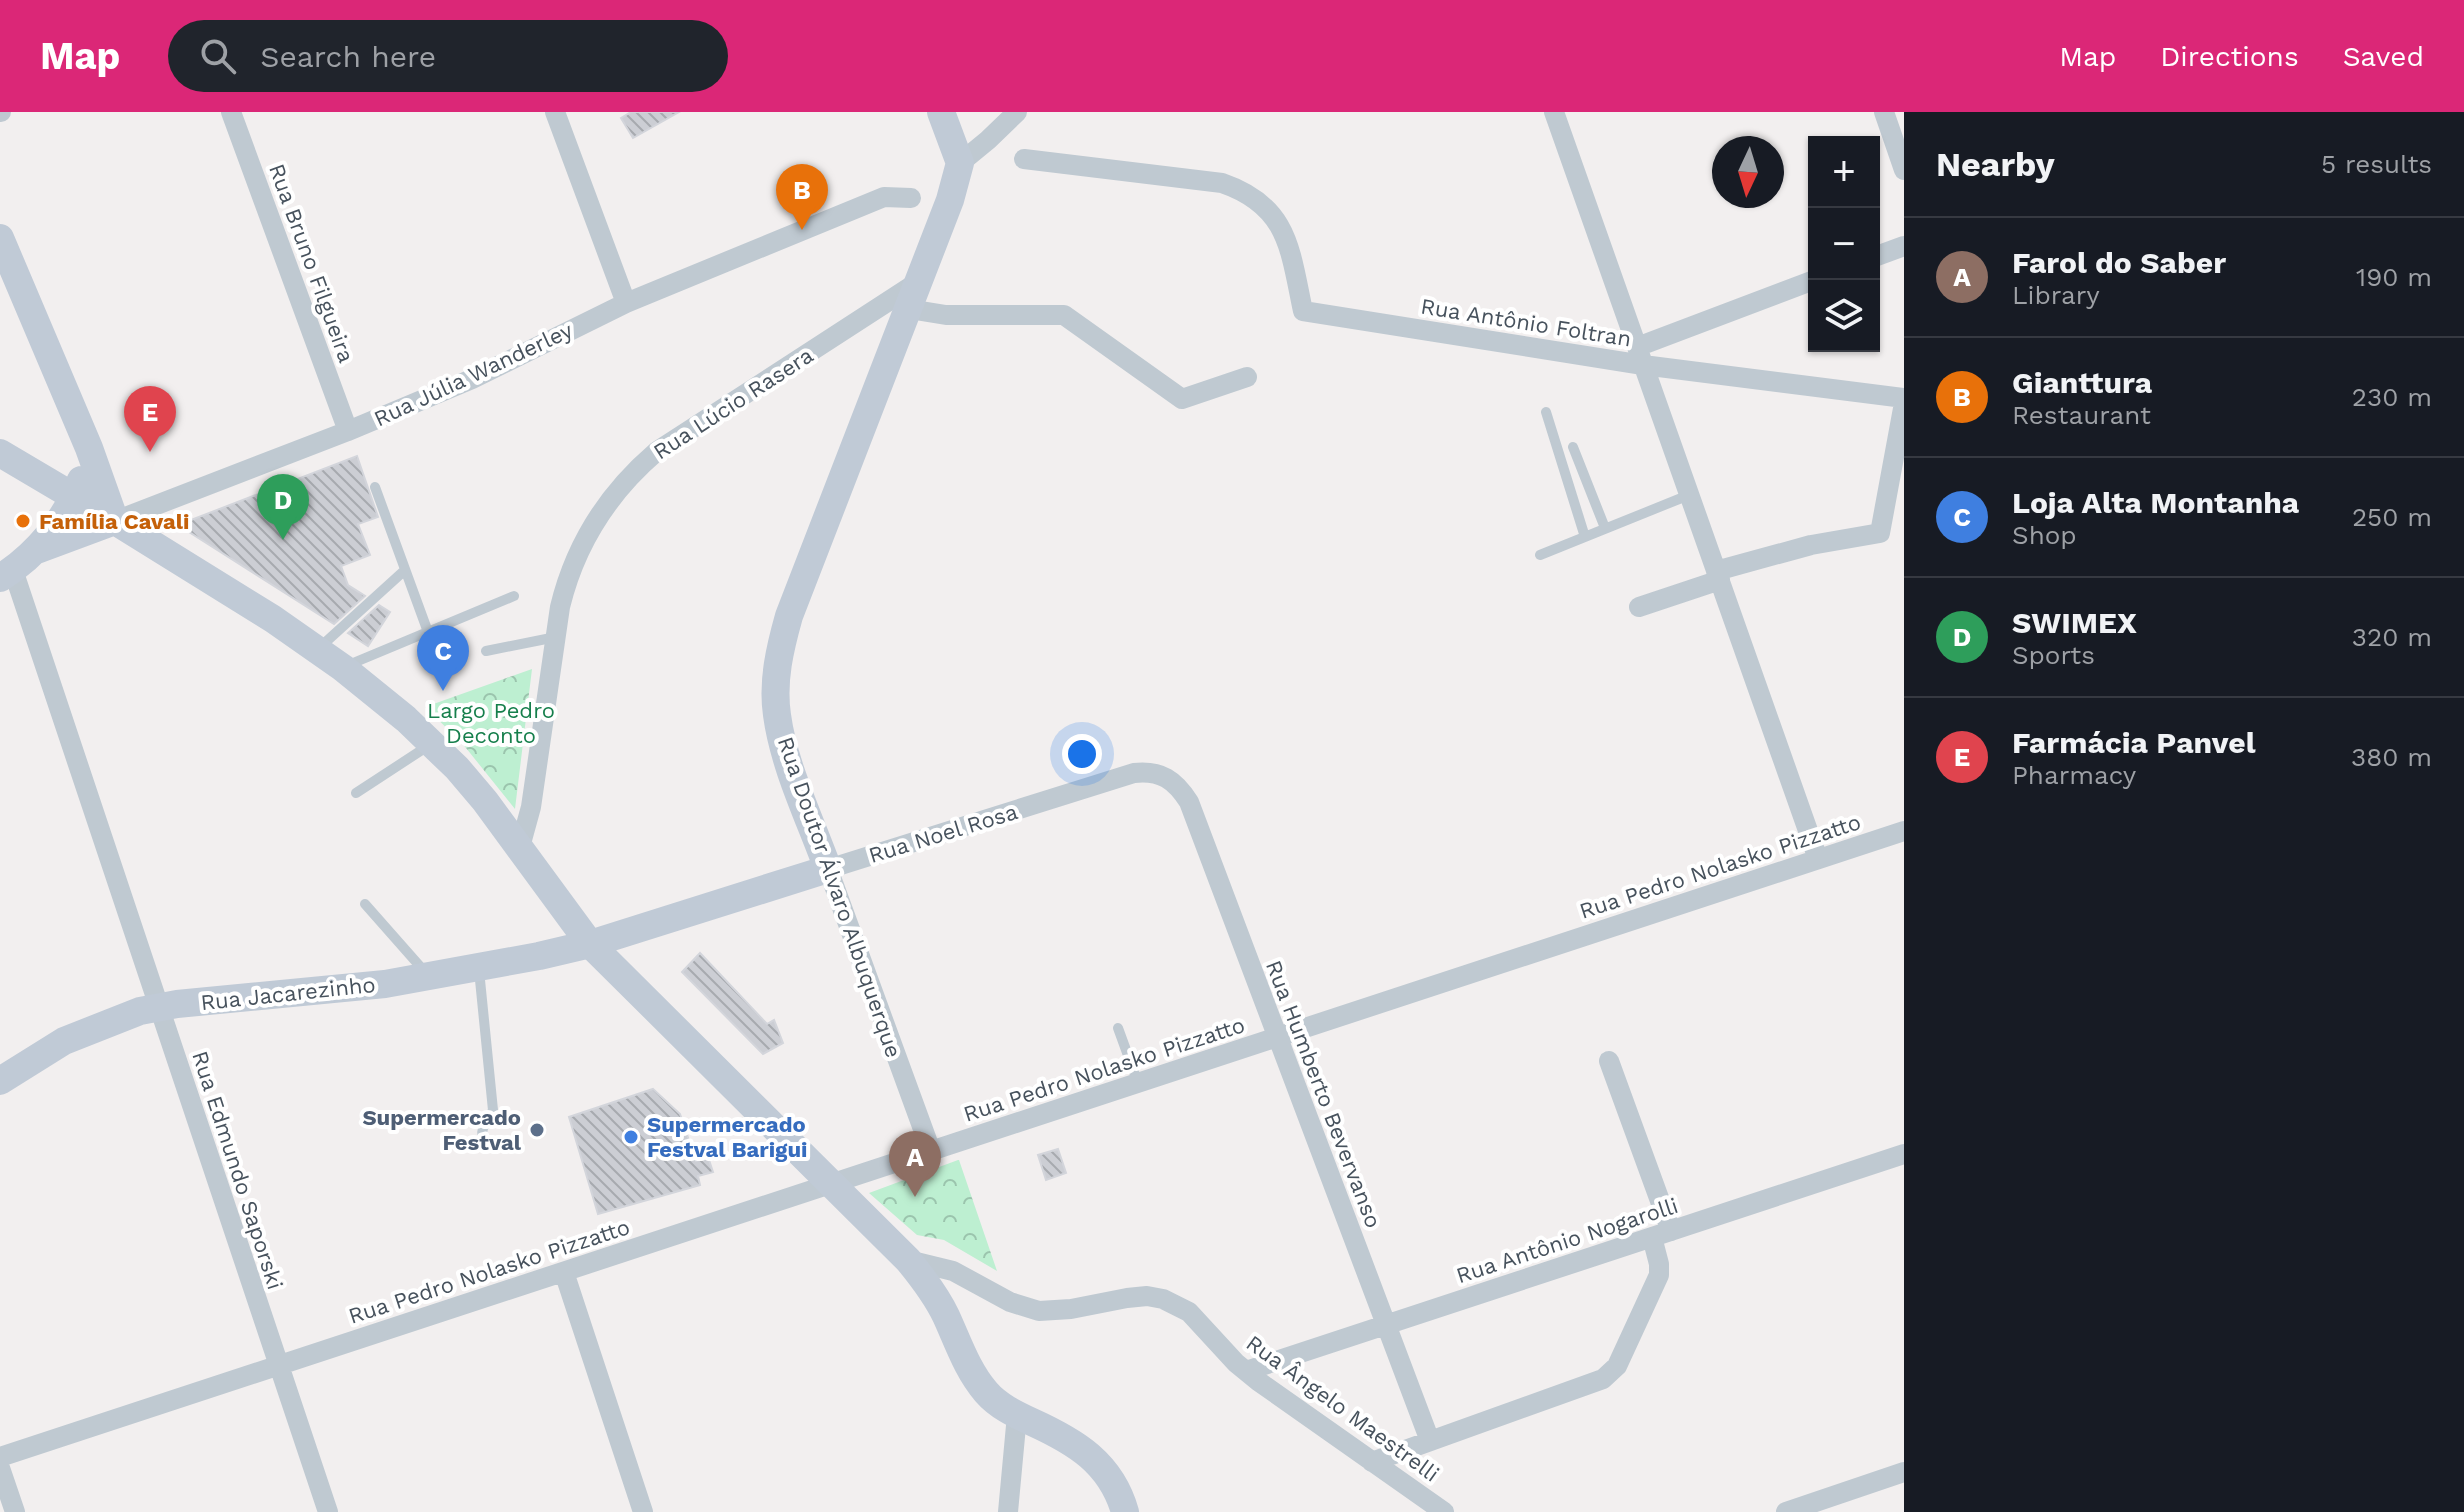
<!DOCTYPE html>
<meta charset="utf-8">
<style>
:root{--surface:#171b24;--page:#20242c;--text:#f1f3f6;--muted:#9ea1a6;--line:#363941;--accent:#db2777}
body{margin:0;font-family:"Work Sans",sans-serif;background:var(--page);color:var(--text)}
.controls{position:absolute;right:24px;top:24px;display:grid;overflow:hidden;border-radius:0px;box-shadow:0 2px 6px #0004}
.controls button{width:72px;height:72px;display:grid;place-items:center;padding:0;border:0;border-bottom:2px solid var(--line);background:var(--surface);color:var(--text);font:40px sans-serif}
.compass{position:absolute;left:1712px;top:24px;width:72px;height:72px;border-radius:50%;background:var(--surface);box-shadow:0 2px 6px #0004;rotate:184deg}
.you{position:absolute;left:1082px;top:642px;width:28px;height:28px;margin:-20px;border:6px solid #fff;border-radius:50%;background:#1a73e8;box-shadow:0 0 0 12px #1a73e833}
.badge{display:grid;place-items:center;width:52px;height:52px;border-radius:50%;background:var(--accent);color:#fff;font-size:26px;font-weight:700}
.pin{position:absolute;translate:-50% -66px;filter:drop-shadow(0 2px 4px #0008)}
.pin::after{content:'';position:absolute;top:42px;width:28px;height:24px;background:inherit;clip-path:polygon(0 0,100% 0,50% 100%)}
.list{margin:0;padding:0;list-style:none}
h2{display:flex;justify-content:space-between;align-items:center;height:104px;margin:0;padding:0 32px;font-size:34px}
h2 small{font-size:26px;font-weight:400;color:var(--muted)}
.list li{display:grid;grid-template-columns:52px 1fr auto;gap:24px;align-items:center;box-sizing:border-box;height:120px;padding:0 32px;border-top:2px solid var(--line)}
.list b{display:block;font-size:30px;white-space:nowrap}
.list p{margin:0;font-size:26px;white-space:nowrap;color:var(--muted)}
.list em{font-size:26px;font-style:normal;color:var(--muted)}
.icon{flex:none;width:44px;height:44px;fill:none;stroke:currentColor;stroke-width:2;stroke-linecap:round;stroke-linejoin:round}
.map{position:relative;flex:none;width:1904px;height:1400px;overflow:hidden}
header{display:flex;align-items:center;gap:48px;box-sizing:border-box;height:112px;padding:0 40px;background:var(--accent);color:#fff}
header strong{font-size:38px}
nav{display:flex;gap:44px;margin-inline-start:auto;font-size:28px}
.search{width:560px;height:72px;background:var(--page);display:flex;align-items:center;gap:20px;box-sizing:border-box;padding:0 28px;border-radius:44px;color:var(--muted);font-size:30px}
main{display:flex}
aside{flex:1;background:var(--surface)}
.map>svg:first-child{display:block}
.park{fill:url(#park-crowns)}
.building{fill:url(#building-back-hatch);stroke:#d3d5db;stroke-width:2}
.lines{fill:none;stroke-linecap:round;stroke-linejoin:round}
.lane{stroke:#bfc9d1;stroke-width:10}
.street{stroke:#bfc9d1;stroke-width:20}
.secondary{stroke:#c0cad6;stroke-width:28}
.food-dot{fill:#e8710a;stroke:#fff;stroke-width:3}
.service-dot{fill:#5c6f8a;stroke:#fff;stroke-width:3}
.shop-dot{fill:#3f7fe0;stroke:#fff;stroke-width:3}
.labels{text-anchor:middle;stroke-width:8;stroke-linejoin:round;paint-order:stroke}
.street-label{font-size:22px;fill:#47525d;stroke:#fff}
.food-label{font-size:22px;font-weight:bold;fill:#c56008;stroke:#fff;text-anchor:start}
.park-label{font-size:22px;fill:#167f4c;stroke:#fff}
.service-label{font-size:22px;font-weight:bold;fill:#4e5e75;stroke:#fff;text-anchor:end}
.shop-label{font-size:22px;font-weight:bold;fill:#366cbe;stroke:#fff;text-anchor:start}
</style>
<header>
<strong>Map</strong>
<div class="search"><svg class="icon" aria-label="search" viewBox="0 0 24 24"><circle cx="10" cy="10" r="6"/><path d="M15 15l6 6"/></svg>Search here</div>
<nav><a>Map</a><a>Directions</a><a>Saved</a></nav>
</header>
<main>
<div class="map">
<svg width="1904" height="1400" viewBox="0 0 1904 1400">
<defs>
<pattern id="park-crowns" width="20" height="18" patternUnits="userSpaceOnUse" patternTransform="scale(2)"><rect width="20" height="18" fill="#bdefd1"/><path d="M2 6a3 3 0 1 1 6 0M12 15a3 3 0 1 1 6 0" fill="none" stroke="#9bc4ad"/></pattern>
<pattern id="building-back-hatch" width="6" height="6" patternUnits="userSpaceOnUse" patternTransform="scale(2)"><rect width="6" height="6" fill="#ccced4"/><path d="M-1 5l2 2M0 0l6 6M5-1l2 2" fill="none" stroke="#a7aaaf"/></pattern>
</defs>
<rect width="100%" height="100%" fill="#f2efef"/>
<path class="park" d="M532 557 515 697 462 631 425 595Z
M958 1048H959L997 1159 944 1128 917 1123 869 1081Z"/>
<path class="building" d="M631 0H679L633 26 621 6Z
M357 344 378 405 358 412 370 443 341 454 348 473 365 484 334 512 178 413Z
M379 493 390 500 368 534 348 521Z
M700 841 767 912 774 908 783 931 763 942 682 860Z
M653 977 680 1002 696 1049 708 1045 713 1060 698 1064 700 1073 598 1102 569 1005Z
M1058 1037 1066 1061 1046 1068 1038 1043Z"/>
<g class="lines">
<path class="lane" d="M1546 300 1585 425
M1573 335 1605 416
M375 375 428 520
M1540 443 1689 383
M318 537 405 458
M486 539 556 525
M346 554 514 484
M356 681 431 632
M365 792 425 860
M479 858 493 998C486 1013 475 1019 489 1034
M1118 916 1138 971"/>
<path class="street" d="M0 0H1
M231 0 348 319
M555 0 626 191
M1554 0 1818 747
M1884 0 1904 58
M1024 47 1222 71C1289 94 1290 138 1303 199L1643 253 1904 286
M960 51 988 28 1017 0
M1874 145 1904 134
M909 197 946 203H1064L1182 287 1247 265
M1637 235 1814 168
M115 409 348 319 472 267 626 191 884 85 911 86
M13 458 328 1400
M1716 459 1811 433 1880 421 1904 291
M1639 495 1720 468
M520 735 531 695 560 495C575 433 607 382 656 340L921 168
M1609 949 1671 1119
M931 1039 828 757 1134 661C1161 658 1175 668 1189 690L1430 1329
M908 1148 953 1159 1010 1190 1039 1199 1071 1197 1127 1186 1147 1184 1163 1187 1189 1200 1236 1251 1258 1269 1444 1400
M564 1160 643 1400
M1246 1259 1904 1042
M0 1345 1904 719
M1372 1350 1603 1267 1617 1254 1659 1163V1152L1652 1125
M0 1356 15 1400
M1008 1400 1017 1303
M1786 1400 1904 1360"/>
<path class="secondary" d="M0 126 89 336 115 409
M0 341 115 409 273 507 343 556 406 607 457 656 485 689 590 832 908 1148C922 1165 936 1183 946 1204 958 1230 967 1258 986 1280 998 1294 1015 1302 1032 1310 1076 1330 1111 1351 1125 1400
M37 438 115 409
M0 466C37 443 65 408 81 368
M0 969 64 929 140 899 177 892 385 872 539 844 590 832 828 757C810 707 784 655 777 603 772 569 780 536 789 504L950 88 960 51 941 0"/>
</g>
<circle class="food-dot" cx="23" cy="409" r="8"/>
<circle class="service-dot" cx="537" cy="1018" r="8"/>
<circle class="shop-dot" cx="631" cy="1025" r="8"/>
<g class="labels">
<g class="street-label">
<text transform="translate(312 151) rotate(70)" y="8">Rua Bruno Filgueira</text>
<text transform="translate(1526 210) rotate(9)" y="8">Rua Antônio Foltran</text>
<text transform="translate(473 262) rotate(-25)" y="8">Rua Júlia Wanderley</text>
<text transform="translate(733 291) rotate(-33)" y="8">Rua Lúcio Rasera</text>
<text transform="translate(943 721) rotate(-17)" y="8">Rua Noel Rosa</text>
<text transform="translate(1720 754) rotate(-18)" y="8">Rua Pedro Nolasko Pizzatto</text>
<text transform="translate(840 785) rotate(71)" y="8">Rua Doutor Álvaro Albuquerque</text>
<text transform="translate(288 881) rotate(-6)" y="8">Rua Jacarezinho</text>
<text transform="translate(1104 957) rotate(-18)" y="8">Rua Pedro Nolasko Pizzatto</text>
<text transform="translate(1324 982) rotate(69)" y="8">Rua Humberto Bevervanso</text>
<text transform="translate(238 1058) rotate(72)" y="8">Rua Edmundo Saporski</text>
<text transform="translate(1567 1128) rotate(-18)" y="8">Rua Antônio Nogarolli</text>
<text transform="translate(489 1159) rotate(-18)" y="8">Rua Pedro Nolasko Pizzatto</text>
<text transform="translate(1343 1296) rotate(36)" y="8">Rua Ângelo Maestrelli</text>
</g>
<g class="food-label">
<text x="39" y="417">Família Cavali</text>
</g>
<g class="park-label">
<text x="491" y="606">Largo Pedro<tspan x="491" dy="25">Deconto</tspan></text>
</g>
<g class="service-label">
<text x="521" y="1013">Supermercado<tspan x="521" dy="25">Festval</tspan></text>
</g>
<g class="shop-label">
<text x="647" y="1020">Supermercado<tspan x="647" dy="25">Festval Barigui</tspan></text>
</g>
</g>
</svg>
<div class="controls">
<button>+</button>
<button>−</button>
<button><svg class="icon" aria-label="layers" viewBox="0 0 24 24"><path d="M12 4l9 5-9 5-9-5zM3 14l9 5 9-5"/></svg></button>
</div>
<svg class="compass" viewBox="-18 -18 36 36"><path d="M0-13l5 13h-10z" fill="#e53935"/><path d="M0 13l5-13h-10z" fill="#9ea1a6"/></svg>
<div class="you"></div>
<div class="pin badge" style="left:915px;top:1085px;background:#8d6e63">A</div>
<div class="pin badge" style="left:802px;top:118px;background:#e8710a">B</div>
<div class="pin badge" style="left:443px;top:579px;background:#3f7fe0">C</div>
<div class="pin badge" style="left:283px;top:428px;background:#2e9e5b">D</div>
<div class="pin badge" style="left:150px;top:340px;background:#e0444e">E</div>
</div>
<aside>
<h2>Nearby<small>5 results</small></h2>
<ul class="list">
<li><span class="badge" style="background:#8d6e63">A</span><div><b>Farol do Saber</b><p>Library</p></div><em>190 m</em></li>
<li><span class="badge" style="background:#e8710a">B</span><div><b>Gianttura</b><p>Restaurant</p></div><em>230 m</em></li>
<li><span class="badge" style="background:#3f7fe0">C</span><div><b>Loja Alta Montanha</b><p>Shop</p></div><em>250 m</em></li>
<li><span class="badge" style="background:#2e9e5b">D</span><div><b>SWIMEX</b><p>Sports</p></div><em>320 m</em></li>
<li><span class="badge" style="background:#e0444e">E</span><div><b>Farmácia Panvel</b><p>Pharmacy</p></div><em>380 m</em></li>
</ul>
</aside>
</main>
